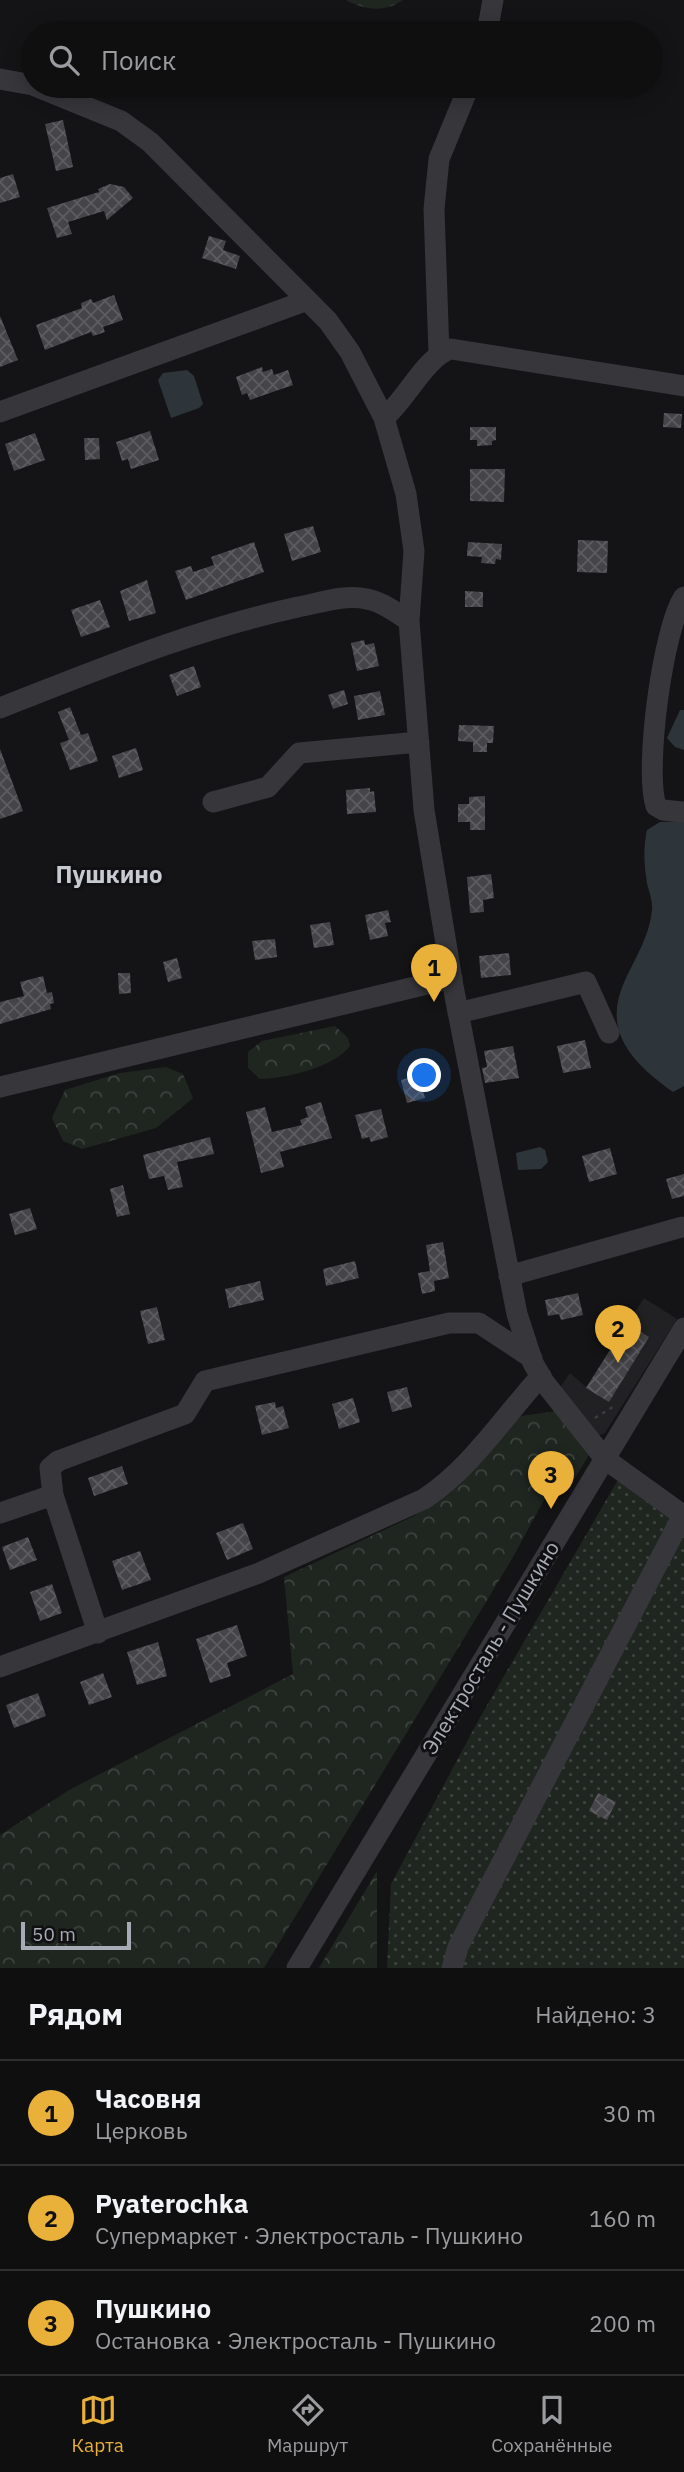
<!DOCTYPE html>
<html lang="ru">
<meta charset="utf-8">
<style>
:root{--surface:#0f0f10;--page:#1d1d1e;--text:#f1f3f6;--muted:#9b9c9f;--line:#2f2f30;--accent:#e9b03a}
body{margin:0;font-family:"IBM Plex Sans",sans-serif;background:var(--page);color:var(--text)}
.scale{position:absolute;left:21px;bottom:18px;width:110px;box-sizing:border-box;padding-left:7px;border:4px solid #a7abb6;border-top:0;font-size:19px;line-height:24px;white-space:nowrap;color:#a7abb6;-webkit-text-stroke:5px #100f11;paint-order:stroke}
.you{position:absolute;left:425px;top:1076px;width:24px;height:24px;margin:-18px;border:5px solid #fff;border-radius:50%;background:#1a73e8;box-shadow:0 0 0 10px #1a73e833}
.badge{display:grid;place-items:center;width:46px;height:46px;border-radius:50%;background:var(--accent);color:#111;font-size:23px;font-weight:700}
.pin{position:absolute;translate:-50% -58px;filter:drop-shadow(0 2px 4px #0008)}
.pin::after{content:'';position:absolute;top:37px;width:24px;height:21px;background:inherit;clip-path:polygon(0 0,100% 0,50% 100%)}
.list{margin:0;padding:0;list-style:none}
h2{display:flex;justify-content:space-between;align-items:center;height:91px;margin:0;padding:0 28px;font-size:30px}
h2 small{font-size:23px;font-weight:400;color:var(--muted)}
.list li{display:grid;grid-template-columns:46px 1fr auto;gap:21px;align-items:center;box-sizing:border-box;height:105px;padding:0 28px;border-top:2px solid var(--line)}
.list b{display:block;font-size:26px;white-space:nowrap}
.list p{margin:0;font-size:23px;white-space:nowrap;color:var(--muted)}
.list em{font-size:23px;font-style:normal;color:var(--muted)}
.icon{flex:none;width:38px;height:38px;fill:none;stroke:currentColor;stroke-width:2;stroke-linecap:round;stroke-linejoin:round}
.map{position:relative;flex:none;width:684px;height:1968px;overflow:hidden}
.search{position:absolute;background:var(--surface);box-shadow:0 4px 18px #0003;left:21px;right:21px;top:21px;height:77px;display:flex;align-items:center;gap:18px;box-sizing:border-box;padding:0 24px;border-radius:38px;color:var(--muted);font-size:26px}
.sheet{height:406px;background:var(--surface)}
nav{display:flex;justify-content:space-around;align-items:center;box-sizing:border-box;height:98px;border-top:2px solid var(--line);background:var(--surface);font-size:19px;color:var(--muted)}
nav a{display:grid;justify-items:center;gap:4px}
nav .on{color:var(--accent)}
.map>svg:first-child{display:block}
.built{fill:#212123}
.forest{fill:url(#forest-crowns)}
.garden{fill:url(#garden-dots)}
.water{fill:#2d353b}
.building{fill:url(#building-cross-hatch)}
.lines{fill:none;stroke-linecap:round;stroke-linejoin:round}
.path{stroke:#3c3d42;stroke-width:2.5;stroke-dasharray:3.5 5;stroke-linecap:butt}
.minor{stroke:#36363b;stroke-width:21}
.labels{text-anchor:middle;stroke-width:6;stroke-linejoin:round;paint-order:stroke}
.street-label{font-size:21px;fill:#a7abb6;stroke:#100f11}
.quarter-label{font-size:24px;font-weight:bold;fill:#c8cad2;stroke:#100f11}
</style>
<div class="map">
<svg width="684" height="1968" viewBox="0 0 684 1968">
<defs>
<pattern id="forest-crowns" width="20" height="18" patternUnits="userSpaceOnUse" patternTransform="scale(1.75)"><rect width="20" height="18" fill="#1f2620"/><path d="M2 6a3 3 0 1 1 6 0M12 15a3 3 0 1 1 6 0" fill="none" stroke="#3d433e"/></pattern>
<pattern id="garden-dots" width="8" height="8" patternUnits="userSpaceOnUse" patternTransform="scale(1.75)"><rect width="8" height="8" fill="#1f2620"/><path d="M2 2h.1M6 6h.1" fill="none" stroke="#3d433e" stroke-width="1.8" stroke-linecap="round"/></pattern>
<pattern id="building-cross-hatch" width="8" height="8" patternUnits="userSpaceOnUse" patternTransform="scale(1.75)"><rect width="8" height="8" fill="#444449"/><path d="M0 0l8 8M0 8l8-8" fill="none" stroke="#5c5c61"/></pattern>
</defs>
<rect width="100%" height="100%" fill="#141416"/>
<path class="built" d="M644 1298 677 1319 605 1433 593 1438 558 1390 570 1373 586 1387Z"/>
<path class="forest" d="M346 0H403C384 13 365 10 346 0Z
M335 1026 348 1038 350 1046C332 1068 287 1078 260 1079L248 1068V1052L262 1041Z
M166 1067 183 1074 193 1098 156 1128 82 1149 63 1141 52 1118 65 1090 120 1073Z
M556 1411 592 1450 570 1486 545 1498 512 1559 264 1968H0V1835L69 1790 293 1674 284 1577 414 1516 455 1488 521 1416Z
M377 1871V1968H319Z"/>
<path class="garden" d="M619 1478 684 1523V1968H387L391 1884 478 1721Z"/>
<path class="water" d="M187 370 194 376 203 404 199 408 171 418 158 380 163 373Z
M680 710H684V750L675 747 667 738Z
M684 821V1086L673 1092C637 1066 602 1035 623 985 634 959 649 939 652 910 653 901 649 892 647 883 644 864 643 849 647 830L660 822Z
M540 1147 545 1150 548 1162 541 1169 518 1170 516 1153Z"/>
<path class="building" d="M63 120 73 167 56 171 45 124Z
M13 174 20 197 0 203V178Z
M110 184 124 187 133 198 107 220 104 211 68 222 72 234 57 238 47 208 99 192 98 189Z
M209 236 226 241 223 250 240 256 236 269 202 258Z
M114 295 123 320 103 327 105 332 93 336 91 332 45 350 36 325 82 308 81 303 91 299 93 303Z
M0 316 18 360 0 367Z
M262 367 263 372 272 369 274 375 288 370 293 385 250 400 247 393 242 395 236 377Z
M664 413 682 414 681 428 663 427Z
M470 427H496V440L492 441V445L477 446V440H470Z
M150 431 159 460 131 469 128 459 122 461 116 442Z
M35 433 45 460 14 471 5 444Z
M84 438H99L100 459 85 460Z
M470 469H505L504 502 470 501Z
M313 526 321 552 292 561 284 534Z
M578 540 608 541 607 573 577 572Z
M254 542 264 572 186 600 175 571 191 566 193 572 214 565 211 557Z
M468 542 502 544 501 560 496 559 495 564 481 563 482 557 467 556Z
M147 580 156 613 129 621 120 591Z
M465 591 483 592V607H465Z
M100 600 110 627 81 637 71 610Z
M364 640 365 645 374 643 379 666 357 671 351 643Z
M194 666 201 687 177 696 169 675Z
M344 690 348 704 333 709 328 695Z
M380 691 385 715 358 720 354 696Z
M70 707 81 735 88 733 98 761 70 770 60 743 69 740 58 712Z
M459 725 494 726 493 743H487V752H473V742L458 741Z
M136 748 143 770 119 778 112 756Z
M0 749 23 811 0 819Z
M370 788V792L374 791 376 812 347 814 346 790Z
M485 796V830H470V822H458V804H469V797Z
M491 874 494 898 483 900 484 912 470 913 467 877Z
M388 910 391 922 385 923 388 936 370 940 365 915Z
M330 922 334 945 314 948 310 925Z
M275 939 277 957 255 960 252 941Z
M509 953 511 975 481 978 479 956Z
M177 958 182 978 168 982 163 962Z
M118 973H130L131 993 119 994Z
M43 976 47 993 52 992 54 1003 50 1004 51 1009 0 1024V1002L24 996 20 982Z
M585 1040 591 1068 563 1073 557 1046Z
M513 1046 519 1078 485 1083 482 1068 487 1067 484 1051Z
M419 1075 425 1098 407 1103 401 1080Z
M321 1102 332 1138 280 1152 284 1167 261 1173 246 1112 265 1107 272 1132 302 1125 300 1120 308 1117 305 1107Z
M381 1109 388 1137 371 1142 369 1137 362 1139 355 1115Z
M210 1137 214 1154 177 1162 183 1187 168 1190 164 1176 149 1179 143 1155Z
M610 1148 617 1174 589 1182 582 1156Z
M684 1174V1196L672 1199 666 1179Z
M123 1185 130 1214 117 1217 110 1189Z
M30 1208 37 1229 15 1235 9 1214Z
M443 1242 449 1278 434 1281 435 1291 422 1294 418 1273 430 1271 426 1245Z
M355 1261 359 1278 326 1286 323 1269Z
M260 1281 264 1300 229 1308 225 1289Z
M578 1293 583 1315 561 1320 559 1314 548 1316 545 1300Z
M157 1307 165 1340 148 1344 140 1311Z
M627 1323 649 1337 609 1402 586 1388Z
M407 1387 412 1407 392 1412 387 1392Z
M353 1398 360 1422 339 1429 332 1404Z
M275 1402 276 1408 283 1406 289 1428 262 1435 255 1406Z
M122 1466 128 1484 94 1496 88 1478Z
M243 1523 253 1549 227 1560 216 1533Z
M28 1537 37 1560 10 1570 2 1547Z
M140 1551 151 1580 122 1590 112 1561Z
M52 1584 62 1613 40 1621 30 1592Z
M237 1625 247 1656 227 1663 231 1676 210 1683 196 1639Z
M158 1642 167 1676 137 1685 127 1652Z
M103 1673 112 1697 89 1705 80 1682Z
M38 1693 46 1716 14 1728 6 1705Z
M598 1793 616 1802 607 1820 589 1811Z"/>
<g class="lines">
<path class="path" d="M595 1418 616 1405"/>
<path class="minor" d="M487 33 493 0
M0 79 33 85
M35 86 121 121 150 142 328 321 350 352 384 418 406 494 414 551 409 621 424 810 453 986 517 1314 533 1363 544 1382 605 1459 684 1516
M439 353 434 209 439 159 469 86
M0 412 305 301
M384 418C406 400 426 356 451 349L684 386
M684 597C663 628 644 769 656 806L663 810 684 812
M0 708C100 669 192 630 298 607 320 603 344 594 367 599 382 602 396 612 409 621
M213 802 268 787 299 753 419 742
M458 1013 586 982 609 1033
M0 1087 452 978
M509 1276 682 1227
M0 1513 53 1495
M98 1633 53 1495 50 1468 58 1461 185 1414 205 1381 449 1323H479L532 1358
M0 1667 259 1573 424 1499C472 1467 502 1419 541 1376
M297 1968 684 1328
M452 1968 458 1947 683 1515"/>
</g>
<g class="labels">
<g class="street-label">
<text transform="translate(491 1648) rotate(-59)" y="7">Электросталь - Пушкино</text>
</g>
<g class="quarter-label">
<text x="109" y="883">Пушкино</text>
</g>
</g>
</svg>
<div class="scale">50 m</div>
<div class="you"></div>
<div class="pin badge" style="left:434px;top:1002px">1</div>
<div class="pin badge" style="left:618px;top:1363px">2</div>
<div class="pin badge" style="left:551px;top:1509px">3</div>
<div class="search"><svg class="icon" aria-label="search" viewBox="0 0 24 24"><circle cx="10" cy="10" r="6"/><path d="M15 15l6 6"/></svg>Поиск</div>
</div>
<section class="sheet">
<h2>Рядом<small>Найдено: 3</small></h2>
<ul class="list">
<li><span class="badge">1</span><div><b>Часовня</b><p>Церковь</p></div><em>30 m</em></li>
<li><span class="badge">2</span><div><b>Pyaterochka</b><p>Супермаркет · Электросталь - Пушкино</p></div><em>160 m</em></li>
<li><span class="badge">3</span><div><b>Пушкино</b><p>Остановка · Электросталь - Пушкино</p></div><em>200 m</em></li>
</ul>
</section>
<nav>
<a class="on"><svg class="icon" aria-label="map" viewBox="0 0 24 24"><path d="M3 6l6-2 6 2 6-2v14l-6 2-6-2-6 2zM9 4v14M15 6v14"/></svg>Карта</a>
<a><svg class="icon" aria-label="directions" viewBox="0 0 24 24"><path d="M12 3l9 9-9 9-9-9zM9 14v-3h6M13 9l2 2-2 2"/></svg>Маршрут</a>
<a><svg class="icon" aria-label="saved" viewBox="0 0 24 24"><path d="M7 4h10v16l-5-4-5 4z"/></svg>Сохранённые</a>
</nav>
